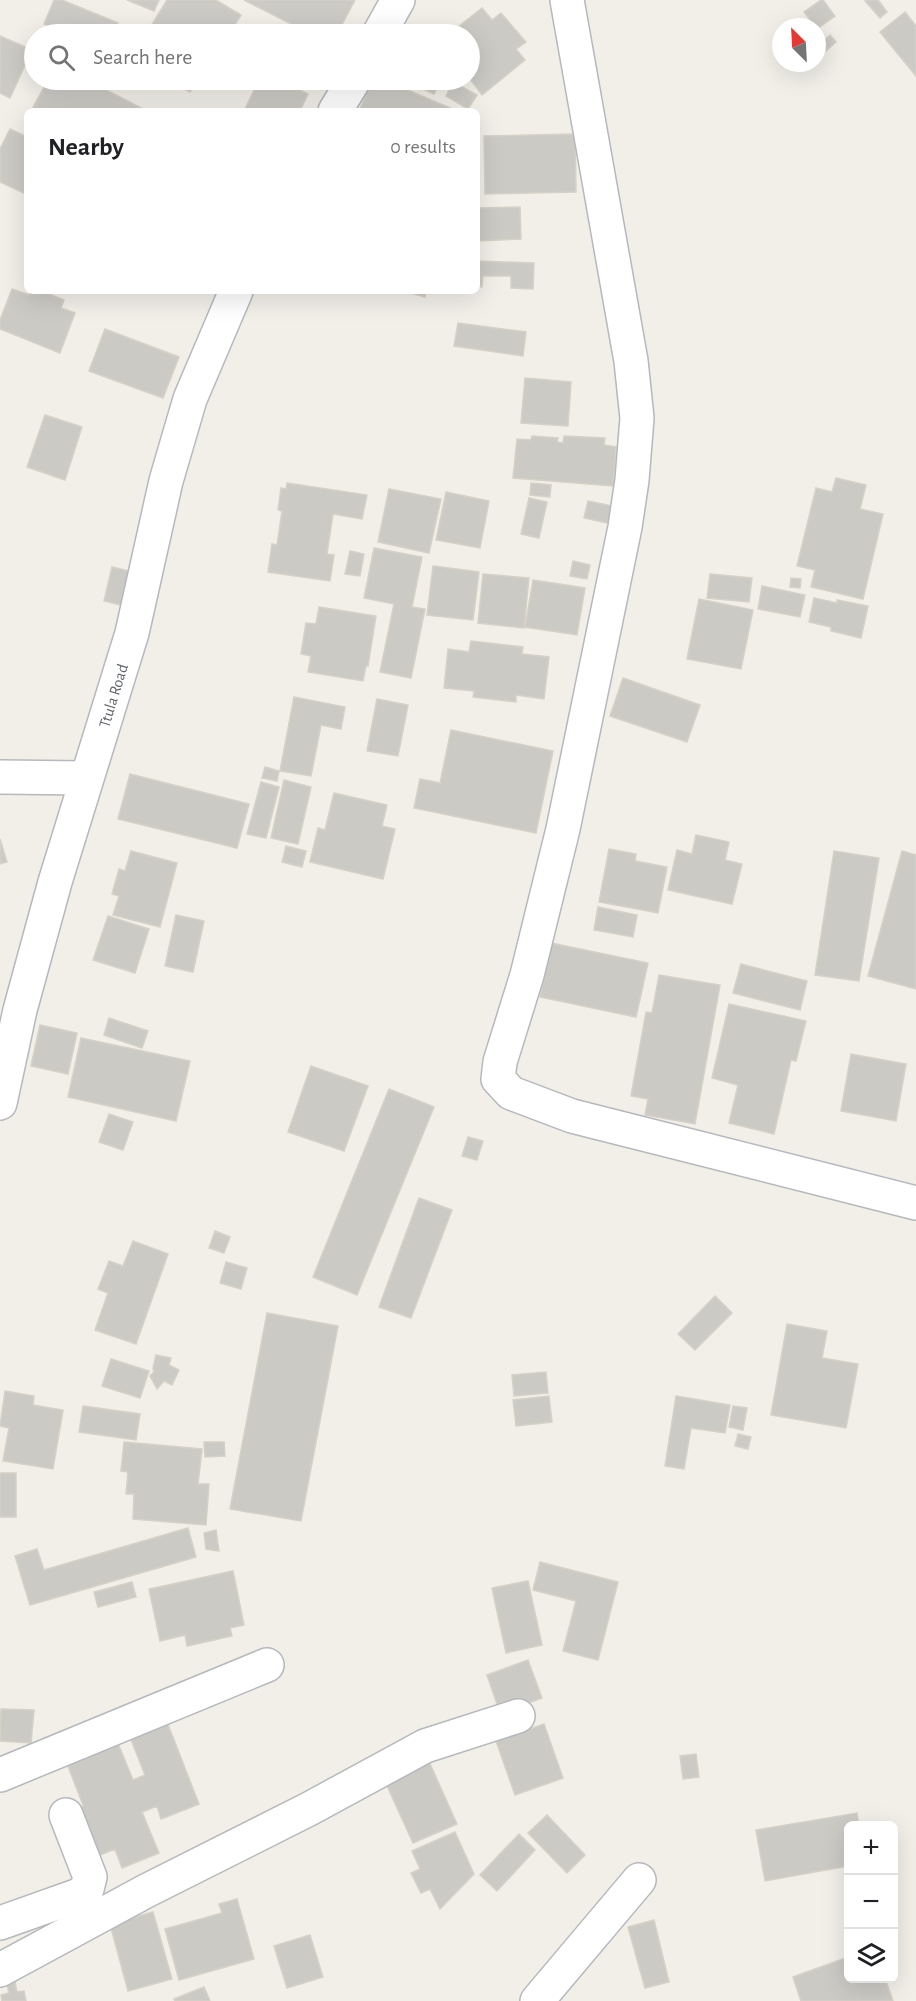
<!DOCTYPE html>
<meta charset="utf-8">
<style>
:root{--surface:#fff;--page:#f2f2f2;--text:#202124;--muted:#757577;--line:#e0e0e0}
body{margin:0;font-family:"Alegreya Sans",sans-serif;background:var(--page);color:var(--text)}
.controls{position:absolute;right:18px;bottom:18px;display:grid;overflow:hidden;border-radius:9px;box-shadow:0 6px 24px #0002}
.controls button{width:54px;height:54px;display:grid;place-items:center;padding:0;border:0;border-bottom:2px solid var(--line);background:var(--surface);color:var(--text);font:30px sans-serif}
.compass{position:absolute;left:772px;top:18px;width:54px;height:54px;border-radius:50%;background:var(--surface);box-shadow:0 6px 24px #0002;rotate:336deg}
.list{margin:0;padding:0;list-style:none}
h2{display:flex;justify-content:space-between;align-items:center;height:78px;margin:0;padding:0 24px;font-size:26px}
h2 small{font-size:20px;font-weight:400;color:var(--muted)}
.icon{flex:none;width:33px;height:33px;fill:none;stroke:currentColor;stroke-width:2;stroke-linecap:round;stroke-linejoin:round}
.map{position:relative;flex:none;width:916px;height:2001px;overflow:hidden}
.search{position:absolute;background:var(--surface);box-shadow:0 6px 24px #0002;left:24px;top:24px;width:456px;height:66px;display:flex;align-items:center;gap:15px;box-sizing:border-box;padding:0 21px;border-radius:33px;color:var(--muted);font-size:22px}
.panel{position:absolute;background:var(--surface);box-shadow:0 6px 24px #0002;left:24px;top:108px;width:456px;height:186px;border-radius:9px}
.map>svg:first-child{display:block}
.building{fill:#cccac5;stroke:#d6d1c6;stroke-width:1.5}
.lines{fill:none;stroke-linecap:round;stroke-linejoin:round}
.minor-casing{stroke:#b5b8bc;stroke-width:36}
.minor{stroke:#fff;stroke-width:33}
.labels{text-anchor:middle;stroke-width:5;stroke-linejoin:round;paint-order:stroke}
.street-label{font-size:16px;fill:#5f6368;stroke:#fff}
</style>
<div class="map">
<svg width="916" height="2001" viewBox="0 0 916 2001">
<rect width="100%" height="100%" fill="#f1efe8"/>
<path class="building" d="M54 0H62L118 23 113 34H48L51 27 44 24Z
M127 0H159L154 11Z
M167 0H216L241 15 229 34H146Z
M244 0H355L337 34H311Z
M821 0H823L835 16 817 29 804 12Z
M867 0H878L887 12 880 18 865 1Z
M482 8 492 20 501 13 526 42 516 49 525 60 482 95 470 79V34H449Z
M905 12 916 26V76L880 32Z
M830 35 836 42 826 51 820 44Z
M0 36 32 50 10 98 0 93Z
M48 80H87L147 111H31Z
M169 80H197L190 92Z
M259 80H279L308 94 300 111H244Z
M373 80H384L457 111H359Z
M404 80H441L434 94Z
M453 82 477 95 468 109 446 96Z
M10 129 27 137 26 194 0 182V149Z
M575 134 576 192 485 194 484 136Z
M520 207 521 239 477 241V208Z
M477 261 534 263 533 289 511 288V276H483L482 287 477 286Z
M12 289 29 295 31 291H42L64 300 61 308 75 313 60 353 0 329V320Z
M404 291H426L425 297Z
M458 323 526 332 523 356 454 346Z
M105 329 179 357 163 398 89 371Z
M525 378 571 382 568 426 521 423Z
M45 415 82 427 65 480 27 467Z
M532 436 558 438 557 442 563 443 564 436 605 438 604 445 616 447 613 486 513 478 517 439 531 440Z
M836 478 866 485 860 509 883 514 863 599 811 587 815 570 797 566 816 488 832 492Z
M287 483 367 495 362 519 333 514 327 554 334 555 330 581 268 572 272 544 277 545 282 511 278 510 281 488 286 489Z
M531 483 551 485 550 497 530 495Z
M389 489 441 499 429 553 378 542Z
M446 492 489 501 480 548 436 540Z
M529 498 547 502 539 538 521 534Z
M588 501 612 506 608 523 584 518Z
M374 548 422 557 412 607 425 609 411 678 380 672 394 604 364 598Z
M350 551 364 554 360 576 345 574Z
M573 561 590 565 587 579 570 576Z
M433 566 479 572 473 620 427 615Z
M112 567 129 571 121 605 104 601Z
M483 574 529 578 524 628 478 623Z
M710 574 752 578 749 602 707 598Z
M791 578 801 579 800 588 790 587Z
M533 580 585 588 577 635 525 627Z
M762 586 805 595 800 617 758 609Z
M814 598 837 603V600L868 606 861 638 831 631V627L809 622Z
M699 599 753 610 741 669 687 659Z
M319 607 376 616 368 666H366L363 681 308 672 311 656 301 654 306 623 316 624Z
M471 641 523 647 522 654 549 657 544 699 516 695V702L473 697 474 691 444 688 448 649 469 652Z
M623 678 700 705 687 742 610 716Z
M294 697 345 707 341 729 321 725 311 776 280 771Z
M377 699 408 705 398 756 367 751Z
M451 730 553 751 536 833 414 808 420 779 440 783Z
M265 767 279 771 277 781 262 778Z
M130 774 249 804 237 848 118 819Z
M284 780 311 787 298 844 271 838Z
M261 782 279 787 266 838 247 834Z
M334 793 387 805 382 826 395 829 383 879 310 862 318 828 325 830Z
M696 835 729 842 725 860 742 864 732 904 668 890 677 850 692 854Z
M0 839 7 862 0 864Z
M286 846 306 851 302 867 282 862Z
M609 849 636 854 635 861 667 867 658 913 599 902Z
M131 851 177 863 160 927 113 915 119 896 112 894 119 869 125 871Z
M834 851 879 858 859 981 815 975Z
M902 851 916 855V989L868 976Z
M598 907 637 915 633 937 594 930Z
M176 915 204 921 193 972 165 966Z
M108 916 149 929 135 973 93 960Z
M551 943 648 963 636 1017 540 997Z
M741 964 807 981 800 1010 733 993Z
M659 975 720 985 695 1124 645 1115 648 1099 631 1096 646 1012 652 1013Z
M729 1004 806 1021 796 1061 791 1060 774 1134 729 1123 738 1085 712 1078Z
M109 1018 148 1031 142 1048 104 1035Z
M40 1025 77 1033 68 1074 31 1066Z
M81 1038 190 1061 176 1121 68 1097Z
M851 1054 906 1064 896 1121 841 1111Z
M311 1066 368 1086 344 1151 288 1132Z
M389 1089 434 1107 357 1295 313 1277Z
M109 1114 133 1122 123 1150 99 1142Z
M468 1137 483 1141 477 1160 462 1156Z
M419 1198 452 1210 411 1318 379 1307Z
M215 1231 230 1237 224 1253 209 1248Z
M133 1241 168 1254 136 1344 95 1330 108 1293 98 1289 109 1261 123 1266Z
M226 1262 247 1268 241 1289 220 1283Z
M715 1296 732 1313 695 1350 678 1334Z
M267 1313 338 1326 301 1521 230 1509Z
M787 1324 827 1331 822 1358 858 1364 846 1428 771 1415Z
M156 1355 171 1358 169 1365 179 1370 172 1385 164 1381 157 1389 150 1376 154 1372 153 1368Z
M111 1359 149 1371 140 1398 102 1386Z
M546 1372 548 1393 514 1396 512 1375Z
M5 1391 34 1396 33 1405 63 1410 53 1469 3 1461 9 1428 0 1426Z
M549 1396 552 1422 516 1426 513 1400Z
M676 1396 730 1405 725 1433 691 1428 684 1469 665 1466Z
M83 1406 140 1414 136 1440 79 1432Z
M733 1406 747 1408 743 1430 729 1427Z
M738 1434 751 1437 748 1449 735 1446Z
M124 1442 202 1449 198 1484H209L206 1525 133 1519 134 1494H126L128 1472 121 1471Z
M204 1442H224L225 1456 205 1457Z
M0 1473H16V1517H0Z
M188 1528 196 1557 30 1605 15 1556 37 1549 44 1570Z
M216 1530 219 1551 206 1549 204 1533Z
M540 1562 618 1582 598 1660 563 1651 576 1601 533 1590Z
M233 1571 244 1625 230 1628 232 1636 187 1646 185 1635 160 1641 149 1589Z
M528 1581 542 1645 506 1653 492 1588Z
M132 1582 136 1597 98 1607 94 1592Z
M528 1660 542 1698 500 1713 487 1675Z
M1 1709 34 1710 31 1743 0 1741Z
M167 1722 199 1804 161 1819 157 1806 142 1812 159 1853 122 1868 115 1849 95 1857 78 1813 83 1805 66 1761 117 1741 133 1780 145 1775 130 1737Z
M544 1724 563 1778 515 1795 496 1741Z
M696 1754 699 1777 683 1779 680 1756Z
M427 1757 457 1824 413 1843 383 1777Z
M857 1813 859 1826H848V1866L765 1881 756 1830Z
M547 1815 585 1855 567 1873 528 1833Z
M455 1832 474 1874 440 1909 430 1889 421 1893 411 1873 420 1869 412 1851Z
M519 1834 535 1850 497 1891 480 1875Z
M237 1899 254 1959 179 1980 165 1929 222 1913 219 1904Z
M153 1912 172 1979 128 1991 110 1924Z
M654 1920 669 1982 645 1988 628 1927Z
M310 1935 323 1977 287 1988 274 1946Z
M848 1957V1978H885L893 2001H801L793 1977Z
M15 1982 17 1992 24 1991 26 2001H2L1 1995 9 1993 7 1984Z
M204 1987 210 2001H175L174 1999Z"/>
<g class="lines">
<g class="minor-casing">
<g id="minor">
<path d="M567 0 631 361 637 418 632 480 625 527 563 829 527 975 500 1062 498 1079 511 1093 572 1116 916 1203"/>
<path d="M379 34 398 0"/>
<path d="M335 111 354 80"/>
<path d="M0 777 86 778"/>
<path id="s1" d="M0 1103 20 1010 55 882 132 633 166 481 190 399 236 291"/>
<path d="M0 1775 267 1665"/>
<path d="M0 1923 79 1895 87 1889 90 1877 66 1815"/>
<path d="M0 1970 146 1891 309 1809 425 1746 518 1716"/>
<path d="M537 2001 639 1880"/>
</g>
</g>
<use href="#minor" class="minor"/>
</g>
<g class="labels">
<g class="street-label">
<text dy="6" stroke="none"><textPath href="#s1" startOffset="423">Ttula Road</textPath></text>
</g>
</g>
</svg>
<div class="controls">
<button>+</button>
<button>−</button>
<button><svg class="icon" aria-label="layers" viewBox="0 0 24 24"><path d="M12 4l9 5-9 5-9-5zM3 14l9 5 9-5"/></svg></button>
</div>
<svg class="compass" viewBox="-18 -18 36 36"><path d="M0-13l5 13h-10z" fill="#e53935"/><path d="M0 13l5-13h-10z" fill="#757577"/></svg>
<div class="search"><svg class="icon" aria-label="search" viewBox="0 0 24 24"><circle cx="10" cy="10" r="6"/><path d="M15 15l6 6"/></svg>Search here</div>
<section class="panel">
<h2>Nearby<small>0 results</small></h2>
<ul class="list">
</ul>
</section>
</div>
